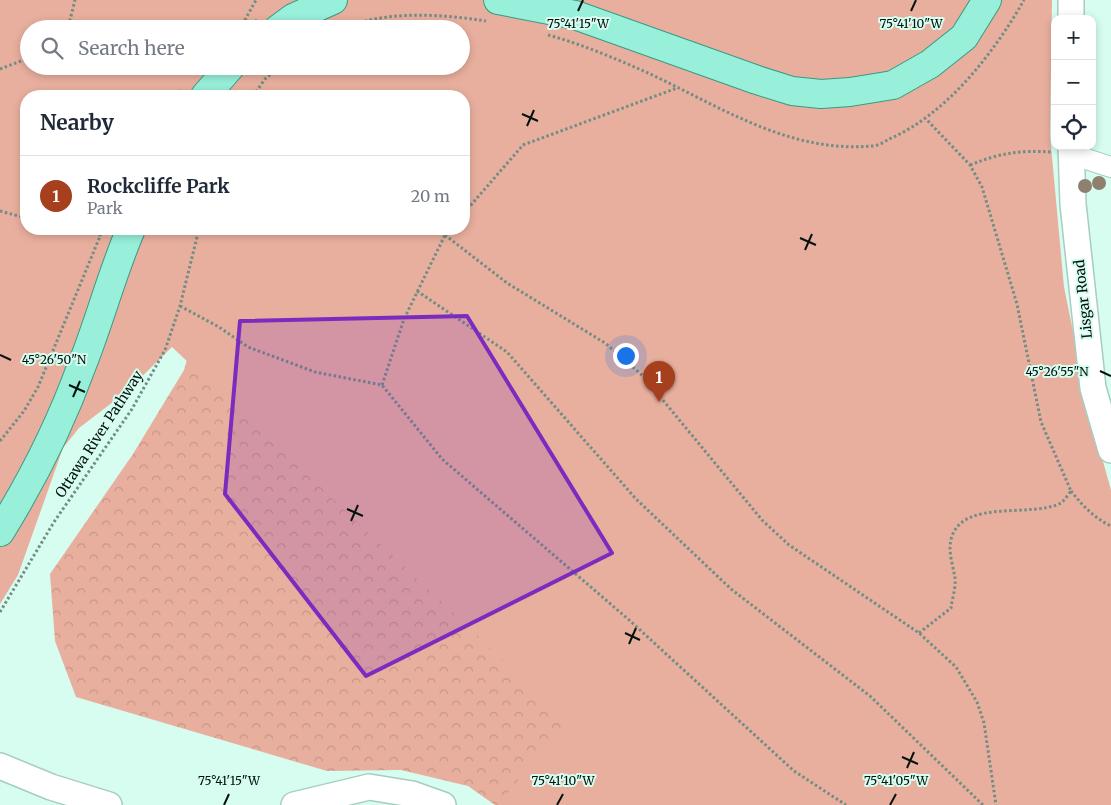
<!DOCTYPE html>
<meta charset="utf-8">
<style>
:root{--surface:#fff;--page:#f6f6f7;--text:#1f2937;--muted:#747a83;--line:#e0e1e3;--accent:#a63f1e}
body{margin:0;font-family:Merriweather,serif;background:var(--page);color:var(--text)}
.controls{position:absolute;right:15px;top:15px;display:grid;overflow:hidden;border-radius:10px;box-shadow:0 2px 8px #0003}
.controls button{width:45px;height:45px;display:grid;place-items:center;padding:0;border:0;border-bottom:1px solid var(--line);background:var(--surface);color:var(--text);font:25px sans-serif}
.you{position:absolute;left:625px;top:355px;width:18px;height:18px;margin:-12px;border:4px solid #fff;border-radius:50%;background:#1a73e8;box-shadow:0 0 0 8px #1a73e833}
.badge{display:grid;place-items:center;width:32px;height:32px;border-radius:50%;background:var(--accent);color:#fff;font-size:16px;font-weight:700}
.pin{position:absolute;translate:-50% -41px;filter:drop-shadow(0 1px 2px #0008)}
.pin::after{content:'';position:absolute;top:26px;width:18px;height:15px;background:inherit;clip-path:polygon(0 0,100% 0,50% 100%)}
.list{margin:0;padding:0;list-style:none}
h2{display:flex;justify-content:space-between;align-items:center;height:65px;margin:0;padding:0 20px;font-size:21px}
h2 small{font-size:16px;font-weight:400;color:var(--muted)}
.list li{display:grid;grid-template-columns:32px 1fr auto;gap:15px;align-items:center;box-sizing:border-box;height:80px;padding:0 20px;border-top:1px solid var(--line)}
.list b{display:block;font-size:19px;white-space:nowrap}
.list p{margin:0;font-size:16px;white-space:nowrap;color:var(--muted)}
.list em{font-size:16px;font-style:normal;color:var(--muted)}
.icon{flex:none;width:28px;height:28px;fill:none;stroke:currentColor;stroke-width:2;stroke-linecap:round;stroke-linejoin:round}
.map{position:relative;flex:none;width:1111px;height:805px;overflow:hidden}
.search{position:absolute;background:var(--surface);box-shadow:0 2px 8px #0003;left:20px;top:20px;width:450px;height:55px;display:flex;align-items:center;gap:12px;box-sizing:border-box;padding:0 18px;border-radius:28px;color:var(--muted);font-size:19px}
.panel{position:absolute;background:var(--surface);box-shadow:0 2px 8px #0003;left:20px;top:90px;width:450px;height:145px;border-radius:20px}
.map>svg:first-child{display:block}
.forest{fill:url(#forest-crowns)}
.park{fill:#e9af9e;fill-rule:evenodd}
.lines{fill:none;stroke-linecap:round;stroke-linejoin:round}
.minor-casing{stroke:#a7cdc1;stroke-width:22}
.tertiary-casing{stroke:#a7cdc1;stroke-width:28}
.primary-casing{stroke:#379b82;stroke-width:30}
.path{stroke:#728d84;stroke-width:3;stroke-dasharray:2.5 2.5;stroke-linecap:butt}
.minor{stroke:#fff;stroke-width:20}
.tertiary{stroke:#fff;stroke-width:25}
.primary{stroke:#98efda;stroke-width:28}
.tree{fill:#8e806f}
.marked{fill:#7b2cbf;fill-opacity:0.2;stroke:#7b2cbf;stroke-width:4;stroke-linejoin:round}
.ticks{fill:none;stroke:#04110d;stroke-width:2}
.labels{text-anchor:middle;stroke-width:4;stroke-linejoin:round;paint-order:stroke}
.street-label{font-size:14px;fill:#04110d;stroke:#d6fdf0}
.ticks-label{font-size:12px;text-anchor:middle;fill:#04110d;stroke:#d6fdf0;stroke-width:4;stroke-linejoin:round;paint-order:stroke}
</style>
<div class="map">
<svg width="1111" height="805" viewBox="0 0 1111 805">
<defs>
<pattern id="forest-crowns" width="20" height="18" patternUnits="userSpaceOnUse" patternTransform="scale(1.25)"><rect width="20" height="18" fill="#e9af9e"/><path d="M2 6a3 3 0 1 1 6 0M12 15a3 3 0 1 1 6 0" fill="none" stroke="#c69687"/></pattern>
</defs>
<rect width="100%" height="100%" fill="#d6fdf0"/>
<path class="forest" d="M461 66 1111 805H495L468 786 401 770 327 771 76 697 55 641 50 574 133 454 184 370 226 229H464V96Z"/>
<path class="park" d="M0 0H1052L1050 135 1064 287 1090 415 1111 490V805H498L567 720 172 347 126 392 79 428 63 448 18 575 0 604ZM29 29H461V66H29ZM26 96H464V229H26Z"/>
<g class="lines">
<g class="minor-casing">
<path id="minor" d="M1071 154 1111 167"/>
</g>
<g class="tertiary-casing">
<path id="tertiary" d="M1071 0V19
M1071 146 1073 204 1093 388 1111 450
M0 766 51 787 109 805
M294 805 369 787 412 794 443 805"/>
</g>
<g class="primary-casing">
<path id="primary" d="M498 0 575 15 757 80 792 91 821 94 850 92 893 85 930 64 964 37 987 0
M278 29 293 18 333 0
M205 96 231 66
M0 532C33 479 61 423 82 365 100 320 112 273 131 229"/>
</g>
<path class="path" d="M64 29 69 24 75 0
M240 29 256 0
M243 29 257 20
M341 29C386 10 440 14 486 21
M548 35C578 43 609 56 637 68 712 101 785 154 872 146 878 146 884 142 889 139 946 115 994 53 1024 0
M0 69 29 58
M177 96 183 89
M253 96 265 79 280 66
M970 165C1000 153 1019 150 1052 152
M0 211 26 218
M464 213 523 145 677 88
M74 229 101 235
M445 235 507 283 605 343 643 376 762 520 789 545 919 633 956 667 977 702 984 723 996 805
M417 291 507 352 636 499 731 589 870 696 983 805
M180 306 219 327 248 347 315 372 382 385 442 459 628 619 794 771 846 805
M382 385 404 319 445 235 450 229
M0 441 24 411 38 387 103 229
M1071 491C1082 505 1094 518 1111 526
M0 612 54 522 132 409 165 350 180 306 199 229
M919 633 951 608C952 599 956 588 955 578 953 565 947 550 952 536 965 499 1032 518 1061 503 1064 501 1068 495 1071 491L1041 422 1017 304 982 187 970 165 926 119"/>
<use href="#minor" class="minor"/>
<use href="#tertiary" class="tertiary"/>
<use href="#primary" class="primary"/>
</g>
<g class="tree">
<circle cx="1099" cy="183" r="7"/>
<circle cx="1085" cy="186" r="7"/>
</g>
<path class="marked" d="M467 316 612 553 366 676 225 494 240 321Z"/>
<path class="ticks" d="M578 11 583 0M911 11 916 0M522 114 538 121M527 126 534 110M800 238 816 245M805 250 812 234M0 355 11 360M1100 371 1111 376M69 385 85 392M73 397 80 381M347 509 363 516M351 521 358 505M625 633 640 640M629 644 636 628M902 757 918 764M907 768 914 752M224 805 229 794M557 805 563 794M890 805 896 794"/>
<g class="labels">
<g class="street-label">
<text transform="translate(1083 299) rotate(-96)" y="5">Lisgar Road</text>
<text transform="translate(99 434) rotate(-57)" y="5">Ottawa River Pathway</text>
</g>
</g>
<g class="ticks-label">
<text x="578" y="28">75°41'15"W</text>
<text x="911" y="28">75°41'10"W</text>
<text x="54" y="364">45°26'50"N</text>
<text x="1057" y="376">45°26'55"N</text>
<text x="229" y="785">75°41'15"W</text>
<text x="563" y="785">75°41'10"W</text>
<text x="896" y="785">75°41'05"W</text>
</g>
</svg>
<div class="controls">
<button>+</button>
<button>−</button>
<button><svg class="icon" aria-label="locate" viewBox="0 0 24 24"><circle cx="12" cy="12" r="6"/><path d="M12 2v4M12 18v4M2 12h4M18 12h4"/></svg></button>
</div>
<div class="you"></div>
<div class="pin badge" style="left:659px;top:402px">1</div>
<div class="search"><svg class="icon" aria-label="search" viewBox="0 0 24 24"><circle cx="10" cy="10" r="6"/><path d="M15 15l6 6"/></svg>Search here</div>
<section class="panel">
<h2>Nearby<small></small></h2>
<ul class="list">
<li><span class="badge">1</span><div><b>Rockcliffe Park</b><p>Park</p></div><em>20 m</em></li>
</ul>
</section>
</div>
